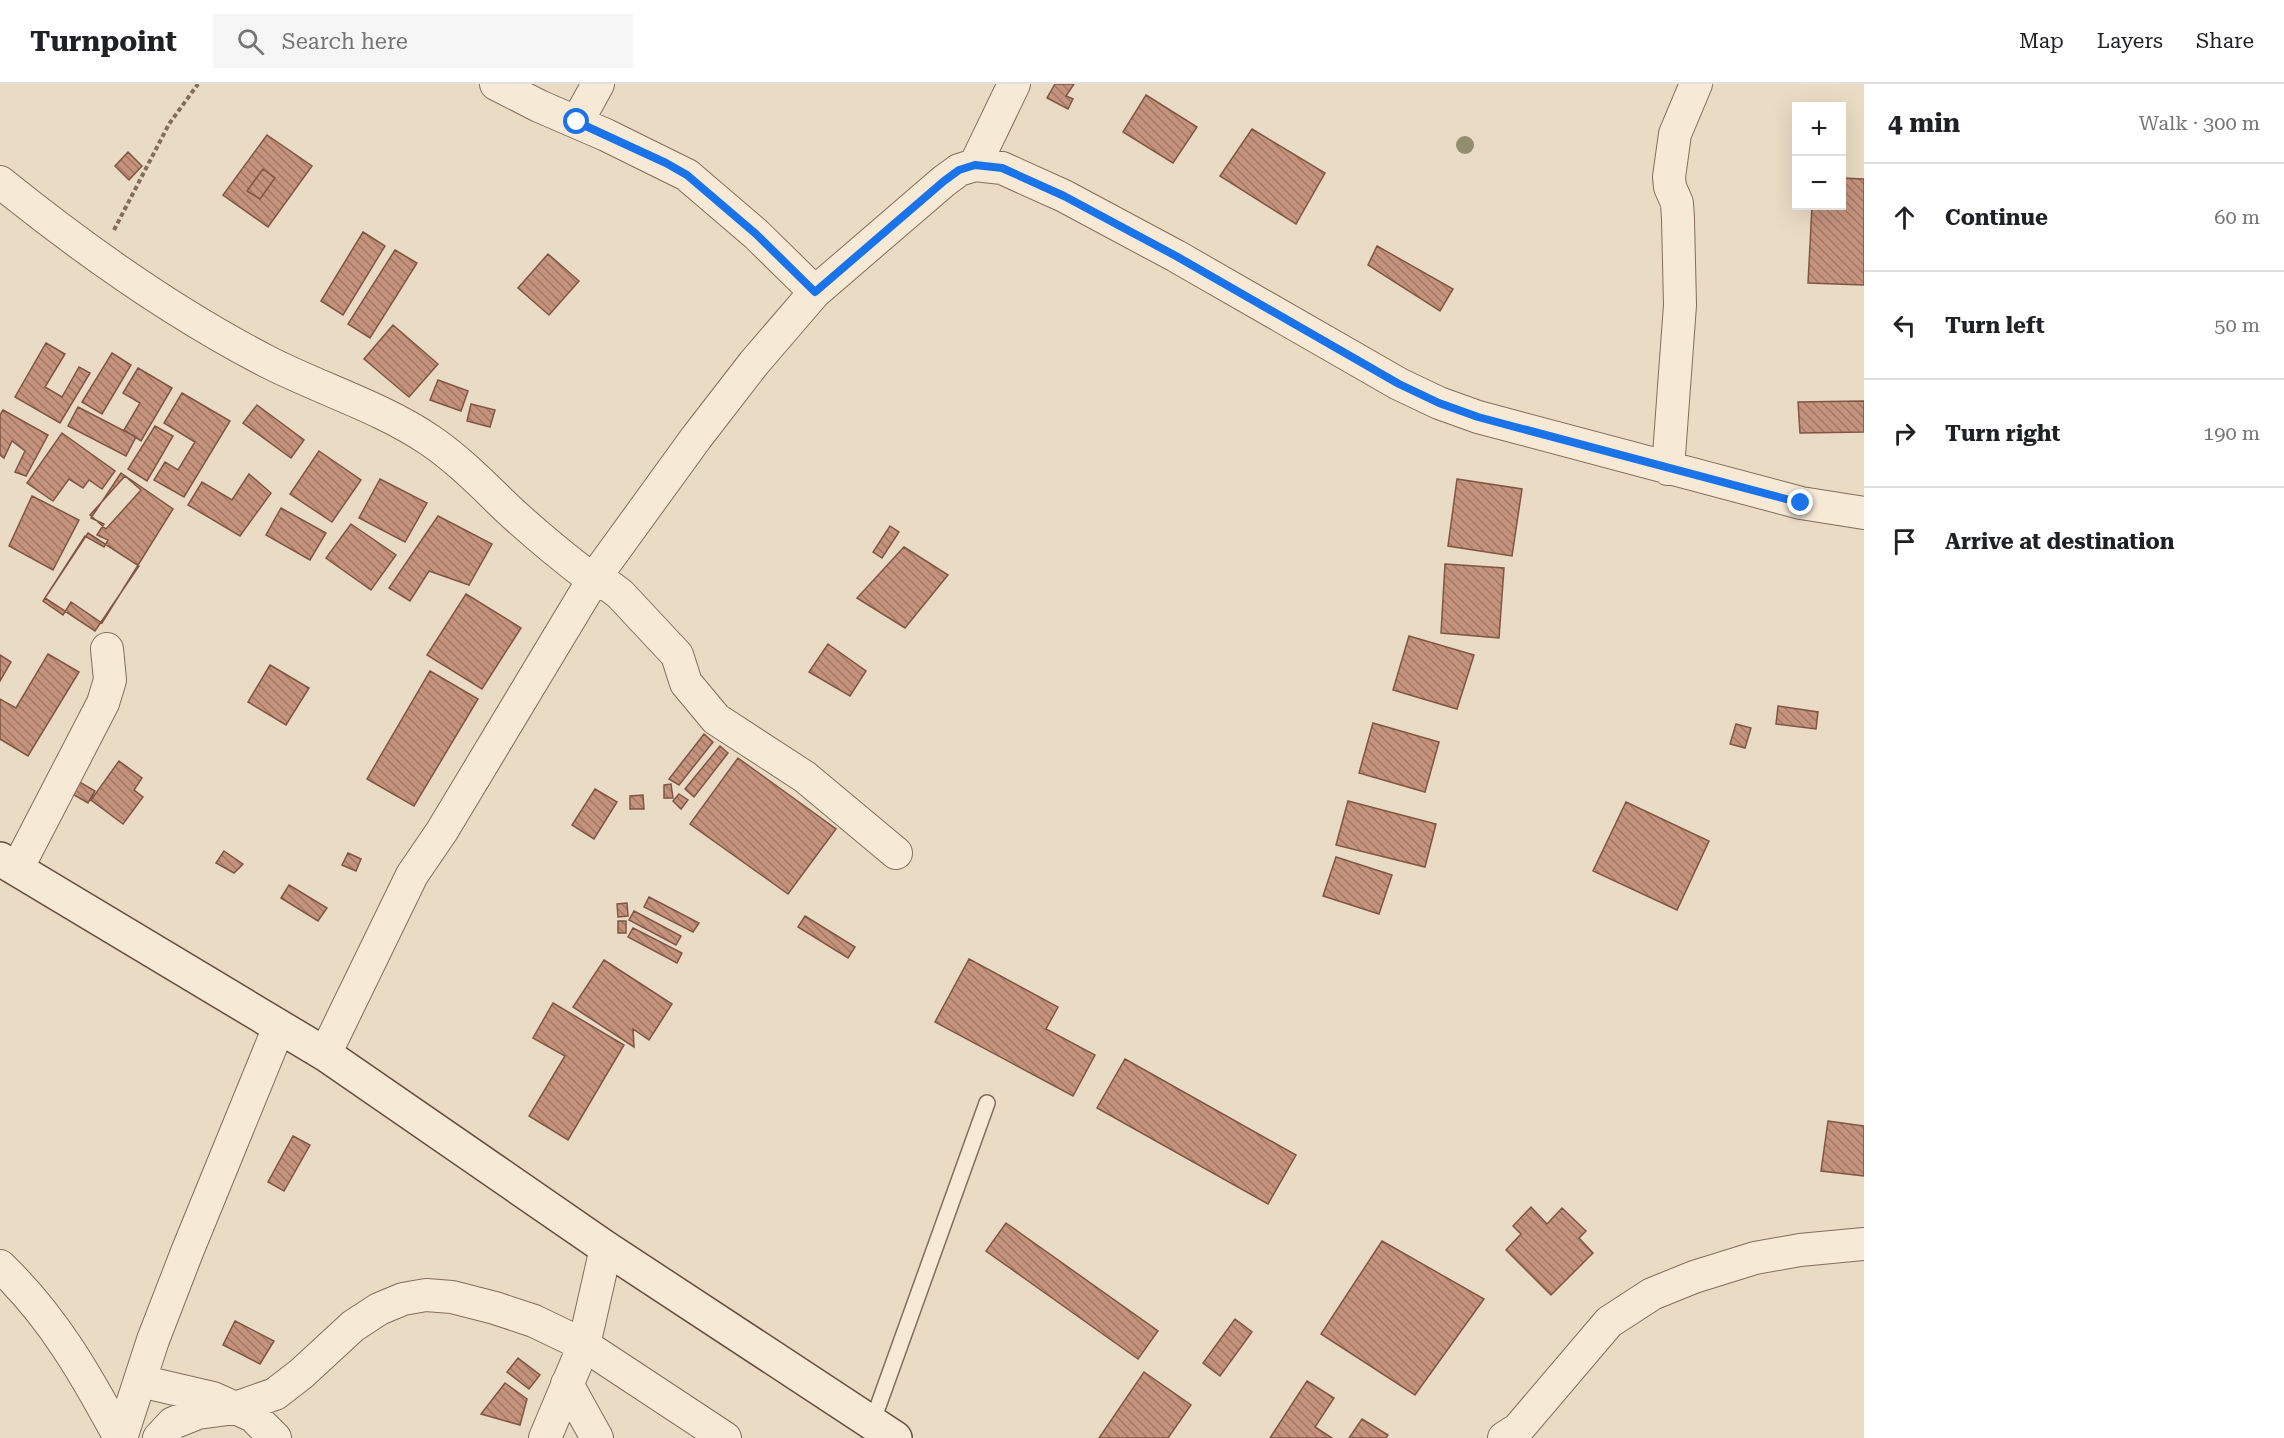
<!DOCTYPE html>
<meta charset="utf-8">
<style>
:root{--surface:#fff;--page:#f6f6f6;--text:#202124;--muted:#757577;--line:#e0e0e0}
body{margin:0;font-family:"Roboto Serif",serif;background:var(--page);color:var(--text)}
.controls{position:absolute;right:18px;top:18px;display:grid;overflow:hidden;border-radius:0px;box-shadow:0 6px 24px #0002}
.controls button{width:54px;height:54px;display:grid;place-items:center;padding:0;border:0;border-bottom:2px solid var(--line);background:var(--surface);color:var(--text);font:30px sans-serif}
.stop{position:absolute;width:18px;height:18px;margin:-14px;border:4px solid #1a73e8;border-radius:50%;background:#fff}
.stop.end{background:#1a73e8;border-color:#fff;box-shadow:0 2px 6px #0008}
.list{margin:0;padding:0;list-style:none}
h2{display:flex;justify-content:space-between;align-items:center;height:78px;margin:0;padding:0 24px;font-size:26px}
h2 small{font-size:20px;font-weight:400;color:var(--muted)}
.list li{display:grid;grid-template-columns:39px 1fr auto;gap:18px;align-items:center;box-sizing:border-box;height:108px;padding:0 24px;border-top:2px solid var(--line)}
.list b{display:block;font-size:22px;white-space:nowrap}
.list em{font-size:20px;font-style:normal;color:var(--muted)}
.icon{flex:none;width:33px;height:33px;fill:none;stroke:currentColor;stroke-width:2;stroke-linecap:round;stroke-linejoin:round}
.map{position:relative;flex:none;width:1864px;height:1354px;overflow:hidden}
header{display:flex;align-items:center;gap:36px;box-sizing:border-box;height:84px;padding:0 30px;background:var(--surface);border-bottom:2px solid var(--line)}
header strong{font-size:28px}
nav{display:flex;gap:33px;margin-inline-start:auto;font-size:21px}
.search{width:420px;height:54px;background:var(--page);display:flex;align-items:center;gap:15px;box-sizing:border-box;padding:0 21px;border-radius:0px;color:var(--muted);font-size:22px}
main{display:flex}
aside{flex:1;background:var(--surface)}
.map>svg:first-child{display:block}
.building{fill:url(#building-back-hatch);stroke:#805544;stroke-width:1.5;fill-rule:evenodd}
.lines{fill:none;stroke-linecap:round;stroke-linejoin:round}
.lane-casing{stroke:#836d5c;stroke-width:18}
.street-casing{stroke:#836d5c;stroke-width:34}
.secondary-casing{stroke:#654e3f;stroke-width:36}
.path{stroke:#836d5c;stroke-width:4;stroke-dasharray:4.5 3;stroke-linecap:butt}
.lane{stroke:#f6e9d6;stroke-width:15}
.street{stroke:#f6e9d6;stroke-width:32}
.secondary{stroke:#f6e9d6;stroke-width:33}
.tree{fill:#918e6e}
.route{stroke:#1a73e8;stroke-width:8}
</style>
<header>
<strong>Turnpoint</strong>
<div class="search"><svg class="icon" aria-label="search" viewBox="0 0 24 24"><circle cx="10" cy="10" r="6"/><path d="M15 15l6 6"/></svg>Search here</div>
<nav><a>Map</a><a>Layers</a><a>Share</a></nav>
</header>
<main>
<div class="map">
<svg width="1864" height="1354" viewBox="0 0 1864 1354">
<defs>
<pattern id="building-back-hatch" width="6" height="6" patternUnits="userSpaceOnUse" patternTransform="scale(1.5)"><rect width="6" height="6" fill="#c5937d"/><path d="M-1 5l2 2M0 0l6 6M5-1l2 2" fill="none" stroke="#a17866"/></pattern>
</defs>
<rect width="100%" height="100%" fill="#eadbc4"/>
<path class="building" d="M1055 0H1074L1066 12 1073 15 1068 25 1047 14Z
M1146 11 1197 43 1173 79 1123 48Z
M1252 45 1325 89 1296 140 1220 92Z
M267 51 312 82 268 143 223 111ZM263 85 275 94 260 115 247 107Z
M128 68 142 82 129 96 115 82Z
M263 85 275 94 260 115 247 107Z
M1842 94 1864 95V201L1808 199 1812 122H1842Z
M363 148 385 162 343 231 321 217Z
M1377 162 1453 205 1440 227 1368 181Z
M395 166 417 179 370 254 348 240Z
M548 170 579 197 549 231 518 204Z
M393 241 438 280 409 313 364 275Z
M46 259 65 270 45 303 62 313 79 283 90 289 60 339 15 313Z
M112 269 131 281 102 330 82 318Z
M138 284 172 304 141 357 124 346 140 319 123 309Z
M438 296 468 307 461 327 430 316Z
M182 309 230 337 184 413 154 396 165 378 178 386 195 358 164 339Z
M1864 317V348L1800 349 1798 318Z
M471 320 495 326 490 343 467 337Z
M257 321 304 356 291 374 243 339Z
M78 323 136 353 126 372 68 342Z
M3 326 48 351 26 392 15 388 25 367 12 357 4 374 0 371V331Z
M155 342 173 352 147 397 128 385Z
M62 349 115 387 102 405 89 396 83 404 69 395 53 417 27 399Z
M319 367 361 396 332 438 290 410Z
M121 389 173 425 102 539 71 518 63 531 43 517 85 452 104 463 108 456 97 451 104 440 91 434Z
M249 390 271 409 240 452 188 421 202 398 232 416Z
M125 392 141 406 106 445 90 431Z
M380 395 427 419 405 458 359 434Z
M1457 395 1522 405 1512 472 1448 462Z
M32 412 79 436 53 486 9 462Z
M281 424 326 449 310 476 266 451Z
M438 432 492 460 469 501 429 487 410 517 389 504Z
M351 440 396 471 371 506 326 474Z
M890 442 899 448 882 474 873 468Z
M88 449 139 482 95 547 45 514Z
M904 463 948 491 905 544 857 514Z
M1445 480 1504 484 1499 554 1441 549Z
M466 510 521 544 482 605 427 571Z
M1409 552 1474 571 1457 625 1393 606Z
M828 560 866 587 850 612 809 588Z
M48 570 79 588 28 672 0 655V615L16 624Z
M0 571 11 578 0 597Z
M270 581 309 604 286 641 248 618Z
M430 587 478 615 414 722 367 695Z
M1778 622 1818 628 1816 645 1776 640Z
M1373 639 1439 658 1425 708 1359 689Z
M1736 640 1751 644 1745 664 1730 660Z
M704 650 713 658 679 701 669 695Z
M720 662 728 669 694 713 685 705Z
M738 674 836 745 788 810 690 740Z
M119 677 142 694 134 706 143 713 123 740 91 716Z
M76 696 95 707 88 719 69 708Z
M671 700 673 714H664V701Z
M595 705 617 718 594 755 572 741Z
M679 710 688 716 681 725 673 717Z
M643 711 644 725H630V712Z
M1348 717 1436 740 1425 783 1336 761Z
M1626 718 1709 757 1677 826 1593 787Z
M224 767 243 780 234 789 216 779Z
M348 769 361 775 356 787 342 781Z
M1336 773 1392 791 1379 830 1323 812Z
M289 801 327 824 318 837 281 814Z
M649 813 699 839 693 848 644 823Z
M627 819 628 832 618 833 617 820Z
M634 827 681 852 676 861 629 836Z
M805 832 855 863 848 874 798 843Z
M618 837H626V849H618Z
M633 844 682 869 677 879 628 853Z
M969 875 1058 923 1046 945 1095 971 1073 1012 935 938Z
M604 876 672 920 649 956 633 945 634 963 573 923Z
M553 919 624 961 568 1056 529 1032 565 972 533 954Z
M1125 975 1296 1071 1268 1120 1097 1024Z
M1828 1037 1864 1042V1092L1821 1087Z
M293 1052 310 1061 284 1107 268 1098Z
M1531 1123 1547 1140 1562 1124 1586 1147 1579 1154 1593 1169 1551 1211 1506 1166 1521 1150 1513 1142Z
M1006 1139 1158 1247 1138 1275 986 1167Z
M1382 1157 1484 1215 1415 1311 1321 1250Z
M1235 1235 1252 1248 1220 1292 1203 1279Z
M235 1237 274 1257 260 1280 223 1261Z
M518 1274 540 1291 529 1305 507 1288Z
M1144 1288 1191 1321 1168 1354H1099Z
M1307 1297 1334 1314 1315 1343 1332 1354H1270Z
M505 1299 527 1315 520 1341 481 1330Z
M1362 1335 1388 1351 1386 1354H1349Z"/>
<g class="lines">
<g class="lane-casing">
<path id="lane" d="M872 1339 987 1019"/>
</g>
<g class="street-casing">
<path id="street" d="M496 0 539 22 606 51 687 91 756 150 815 208
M577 38 598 0
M975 81 1014 0
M0 98C83 165 173 229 268 278 321 305 381 323 431 357 460 377 484 402 509 426 536 451 564 474 593 496
M1668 385 1680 221 1678 135 1677 119 1670 103 1669 93 1675 50 1696 0
M596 492 620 510 677 571 686 599 716 635 805 693 896 769
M17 785 103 619 110 596 107 565
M325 970 412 791 442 747 593 496 696 354 754 279 815 208 944 97 959 86 975 81 1002 84 1064 112 1176 172 1399 300 1439 319 1478 333 1801 419 1864 429
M0 1182C53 1233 85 1289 120 1354
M140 1297 213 1314 253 1332 275 1354
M567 1300 597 1354
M121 1354 153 1256 187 1168 279 943
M159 1354 173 1339 198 1329 235 1324 275 1310 301 1290 353 1242 379 1225 403 1215 426 1211 452 1213 495 1224 534 1237 584 1261 725 1354
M545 1354 584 1261 606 1164
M1504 1354 1518 1345 1609 1238 1652 1210 1694 1193 1755 1174 1800 1166 1864 1160"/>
</g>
<g class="secondary-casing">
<path id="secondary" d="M0 775 325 970 606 1164 895 1354"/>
</g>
<path class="path" d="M114 146 169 40 198 0"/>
<use href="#lane" class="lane"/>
<use href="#street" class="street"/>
<use href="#secondary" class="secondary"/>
</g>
<circle class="tree" cx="1465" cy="61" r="9"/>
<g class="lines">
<path class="route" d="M577 38 666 79 687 91 756 150 815 208 944 97 959 86 975 81 1002 84 1064 112 1176 172 1399 300 1439 319 1478 333 1801 419"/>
</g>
</svg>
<div class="controls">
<button>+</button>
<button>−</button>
</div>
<div class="stop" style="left:577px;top:38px"></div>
<div class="stop end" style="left:1801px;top:419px"></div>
</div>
<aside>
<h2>4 min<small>Walk · 300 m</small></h2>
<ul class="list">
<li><svg class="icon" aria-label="ahead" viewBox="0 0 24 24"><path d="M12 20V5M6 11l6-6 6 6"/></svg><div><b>Continue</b></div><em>60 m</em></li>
<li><svg class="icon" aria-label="left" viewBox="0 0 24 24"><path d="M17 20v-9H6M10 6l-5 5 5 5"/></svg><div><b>Turn left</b></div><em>50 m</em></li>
<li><svg class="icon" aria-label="right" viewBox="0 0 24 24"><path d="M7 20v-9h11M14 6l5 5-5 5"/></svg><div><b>Turn right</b></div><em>190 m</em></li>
<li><svg class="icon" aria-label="arrive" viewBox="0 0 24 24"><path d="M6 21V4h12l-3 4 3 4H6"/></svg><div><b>Arrive at destination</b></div></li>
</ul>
</aside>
</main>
